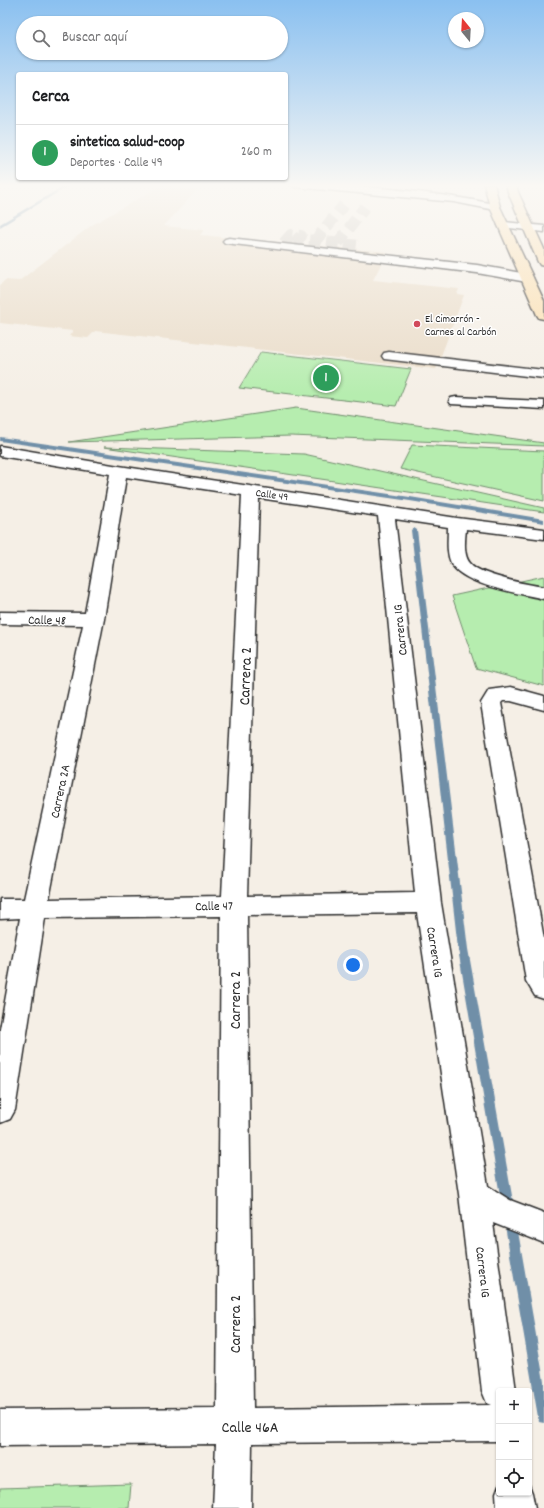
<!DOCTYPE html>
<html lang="es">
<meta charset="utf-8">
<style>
:root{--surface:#fff;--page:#f6f6f6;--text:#202124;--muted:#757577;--line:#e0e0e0;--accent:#111827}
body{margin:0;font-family:Dekko,sans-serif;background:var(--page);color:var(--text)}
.controls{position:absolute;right:12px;bottom:12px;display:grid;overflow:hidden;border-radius:4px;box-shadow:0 1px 3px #0004}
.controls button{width:36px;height:36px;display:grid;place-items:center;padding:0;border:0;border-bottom:1px solid var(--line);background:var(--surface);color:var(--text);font:20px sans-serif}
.compass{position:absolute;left:448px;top:12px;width:36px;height:36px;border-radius:50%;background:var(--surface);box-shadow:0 1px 3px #0004;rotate:342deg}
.you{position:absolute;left:353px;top:965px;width:14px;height:14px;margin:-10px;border:3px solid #fff;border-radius:50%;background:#1a73e8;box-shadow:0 0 0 6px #1a73e833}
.badge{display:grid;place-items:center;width:26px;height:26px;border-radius:50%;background:var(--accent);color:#fff;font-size:13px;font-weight:700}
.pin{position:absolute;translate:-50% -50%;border:2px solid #fff;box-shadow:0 1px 4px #0006}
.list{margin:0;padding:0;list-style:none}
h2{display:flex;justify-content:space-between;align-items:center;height:52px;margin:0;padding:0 16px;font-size:17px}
h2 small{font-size:13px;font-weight:400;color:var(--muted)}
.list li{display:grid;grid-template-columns:26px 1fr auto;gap:12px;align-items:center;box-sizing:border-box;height:56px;padding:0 16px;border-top:1px solid var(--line)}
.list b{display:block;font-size:15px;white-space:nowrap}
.list p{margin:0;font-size:13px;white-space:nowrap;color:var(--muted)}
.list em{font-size:13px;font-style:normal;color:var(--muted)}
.icon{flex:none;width:22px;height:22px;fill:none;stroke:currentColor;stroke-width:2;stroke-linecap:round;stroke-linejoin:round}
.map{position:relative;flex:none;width:544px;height:1508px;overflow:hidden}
.search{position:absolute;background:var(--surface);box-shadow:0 1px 3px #0004;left:16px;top:16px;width:272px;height:44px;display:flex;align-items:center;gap:10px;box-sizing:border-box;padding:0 14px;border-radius:22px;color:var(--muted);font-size:15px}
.panel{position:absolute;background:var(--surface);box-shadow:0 1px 3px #0004;left:16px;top:72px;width:272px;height:108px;border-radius:4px}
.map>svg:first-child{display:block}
.built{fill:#e9dbc7}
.green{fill:#b6edaf;stroke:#708c6d}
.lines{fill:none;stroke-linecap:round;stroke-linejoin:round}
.stream{fill:#708fa8;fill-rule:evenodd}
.minor-tunnel{stroke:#cdc8c1;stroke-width:12;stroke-dasharray:12 6;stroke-linecap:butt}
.minor-casing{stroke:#2b2b2b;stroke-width:3}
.major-casing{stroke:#2b2b2b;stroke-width:3}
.minor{fill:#fff;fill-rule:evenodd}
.major{fill:#fbddab;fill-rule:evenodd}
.poi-dot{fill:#d1495b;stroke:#fff;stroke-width:1.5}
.labels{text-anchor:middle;stroke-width:3;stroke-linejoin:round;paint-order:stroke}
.far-poi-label{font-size:11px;fill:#2b2b2b;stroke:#fff;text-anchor:start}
.far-street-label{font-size:11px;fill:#2b2b2b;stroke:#fff}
.street-label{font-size:13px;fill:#2b2b2b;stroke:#fff}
.near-street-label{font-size:16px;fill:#2b2b2b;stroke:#fff}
</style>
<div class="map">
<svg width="544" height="1508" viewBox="0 0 544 1508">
<rect width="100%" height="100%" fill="#f5efe6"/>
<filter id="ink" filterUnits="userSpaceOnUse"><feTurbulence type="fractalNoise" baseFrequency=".025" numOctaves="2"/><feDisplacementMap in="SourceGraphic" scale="8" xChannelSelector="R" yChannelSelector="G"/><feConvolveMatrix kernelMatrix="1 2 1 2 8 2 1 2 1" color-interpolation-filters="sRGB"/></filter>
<g filter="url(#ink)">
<path class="built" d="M162 185 197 190 164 226 204 230 200 235 387 252 373 280 459 289 457 294 464 295 436 369 95 331 88 338 69 336 73 331 0 323V285L5 280 19 281 92 225Z"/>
<path class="green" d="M261 352 411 369 396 406 239 388Z
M296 408 544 443V446L291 436 69 442Z
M412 445 544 451V501L400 469Z
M104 447 304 454 544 508V512Z
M544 576V686L476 668 452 596Z
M131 1484 129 1508H0V1488Z"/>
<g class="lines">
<path class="stream" d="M67 184H72L0 227V224Z
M0 437 410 497 544 519V523L410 501 0 441Z
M414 528 417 530 468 949 514 1207 512 1211 508 1212 504 1211 502 1207 458 949 411 530Z
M510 1214 514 1216 516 1220 544 1381V1423L539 1422 538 1417 504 1220 506 1216Z"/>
<path class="minor-tunnel" d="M315 241 344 205
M284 243 291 235 301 236 298 239 359 246
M338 243 365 207"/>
<g class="minor-casing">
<path id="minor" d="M290 184C358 184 428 191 495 204L500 207 495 210 454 202 295 187Z
M504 222 544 226V232L500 227 498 225 500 223Z
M229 238 477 265 527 274 531 275 533 278 531 281 527 282 477 273 225 243 223 241 225 239Z
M389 352 544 370V378L384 359 382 356 384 353Z
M456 397 544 401V409L451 404 449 401 451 398Z
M0 446 119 466 457 518 544 529V539L466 529C465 539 463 555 470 563 480 576 527 584 544 587V599C520 593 463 586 451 563 446 552 448 539 448 527L395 519 441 903 488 1186 510 1200 544 1213V1243L493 1223 516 1391H499V1441L252 1443 251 1508H213L216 1444 0 1446V1410L217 1408 221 916 45 918 15 1110 10 1119 0 1123V1029L20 918 0 919V899H24L83 625 0 624V612L85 613 110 474 0 456ZM126 477 242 495 222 896 49 899 104 619ZM259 498 378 516 415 893 247 896ZM417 913 459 1194 482 1391 487 1403 492 1405 253 1408 247 915Z
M511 687 544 696V710L511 701H503L501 703 544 939V999L535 996 526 981 481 703 489 690Z
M499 1485V1493H529V1485L532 1493 535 1508H497L496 1493Z"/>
</g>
<g class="major-casing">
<path id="major" d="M484 184H494L500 207 544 301V319L539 318 537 315 490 207Z
M506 184H516L518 192 544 249V266L540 265 538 262 508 192Z"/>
</g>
<use href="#minor" class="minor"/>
<use href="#major" class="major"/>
</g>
</g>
<linearGradient id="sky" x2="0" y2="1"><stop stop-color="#8ac0f0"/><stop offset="0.47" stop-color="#faf8f4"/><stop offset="1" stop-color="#faf8f4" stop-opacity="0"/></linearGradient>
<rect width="544" height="395" fill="url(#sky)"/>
<circle class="poi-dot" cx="417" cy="324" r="4"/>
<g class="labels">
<g class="far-poi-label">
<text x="425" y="322">El Cimarrón -<tspan x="425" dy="13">Carnes al Carbón</tspan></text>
</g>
<g class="far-street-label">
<text transform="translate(272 494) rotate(8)" y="4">Calle 49</text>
</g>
<g class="street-label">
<text transform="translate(47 619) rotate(1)" y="5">Calle 48</text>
<text transform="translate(399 630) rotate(-96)" y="5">Carrera 1G</text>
<text transform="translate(59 791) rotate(-78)" y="5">Carrera 2A</text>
<text transform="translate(214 905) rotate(-1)" y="5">Calle 47</text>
<text transform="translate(436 952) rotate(81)" y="5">Carrera 1G</text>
<text transform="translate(484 1272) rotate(83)" y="5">Carrera 1G</text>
</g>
<g class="near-street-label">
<text transform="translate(244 676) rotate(-88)" y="6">Carrera 2</text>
<text transform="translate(234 1000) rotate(-90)" y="6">Carrera 2</text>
<text transform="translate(234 1324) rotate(-90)" y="6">Carrera 2</text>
<text x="250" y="1432">Calle 46A</text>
</g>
</g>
</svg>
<div class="controls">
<button>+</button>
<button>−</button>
<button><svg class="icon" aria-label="locate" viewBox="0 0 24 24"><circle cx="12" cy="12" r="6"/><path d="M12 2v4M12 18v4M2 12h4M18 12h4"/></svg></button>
</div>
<svg class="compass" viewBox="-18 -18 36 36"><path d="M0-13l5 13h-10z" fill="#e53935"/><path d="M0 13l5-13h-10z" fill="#757577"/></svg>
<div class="you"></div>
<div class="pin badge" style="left:326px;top:378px;background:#2e9e5b">1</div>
<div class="search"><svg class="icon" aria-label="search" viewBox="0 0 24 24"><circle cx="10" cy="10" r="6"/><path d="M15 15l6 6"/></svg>Buscar aquí</div>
<section class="panel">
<h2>Cerca<small></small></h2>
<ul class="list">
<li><span class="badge" style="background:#2e9e5b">1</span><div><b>sintetica salud-coop</b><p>Deportes · Calle 49</p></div><em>260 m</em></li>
</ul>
</section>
</div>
